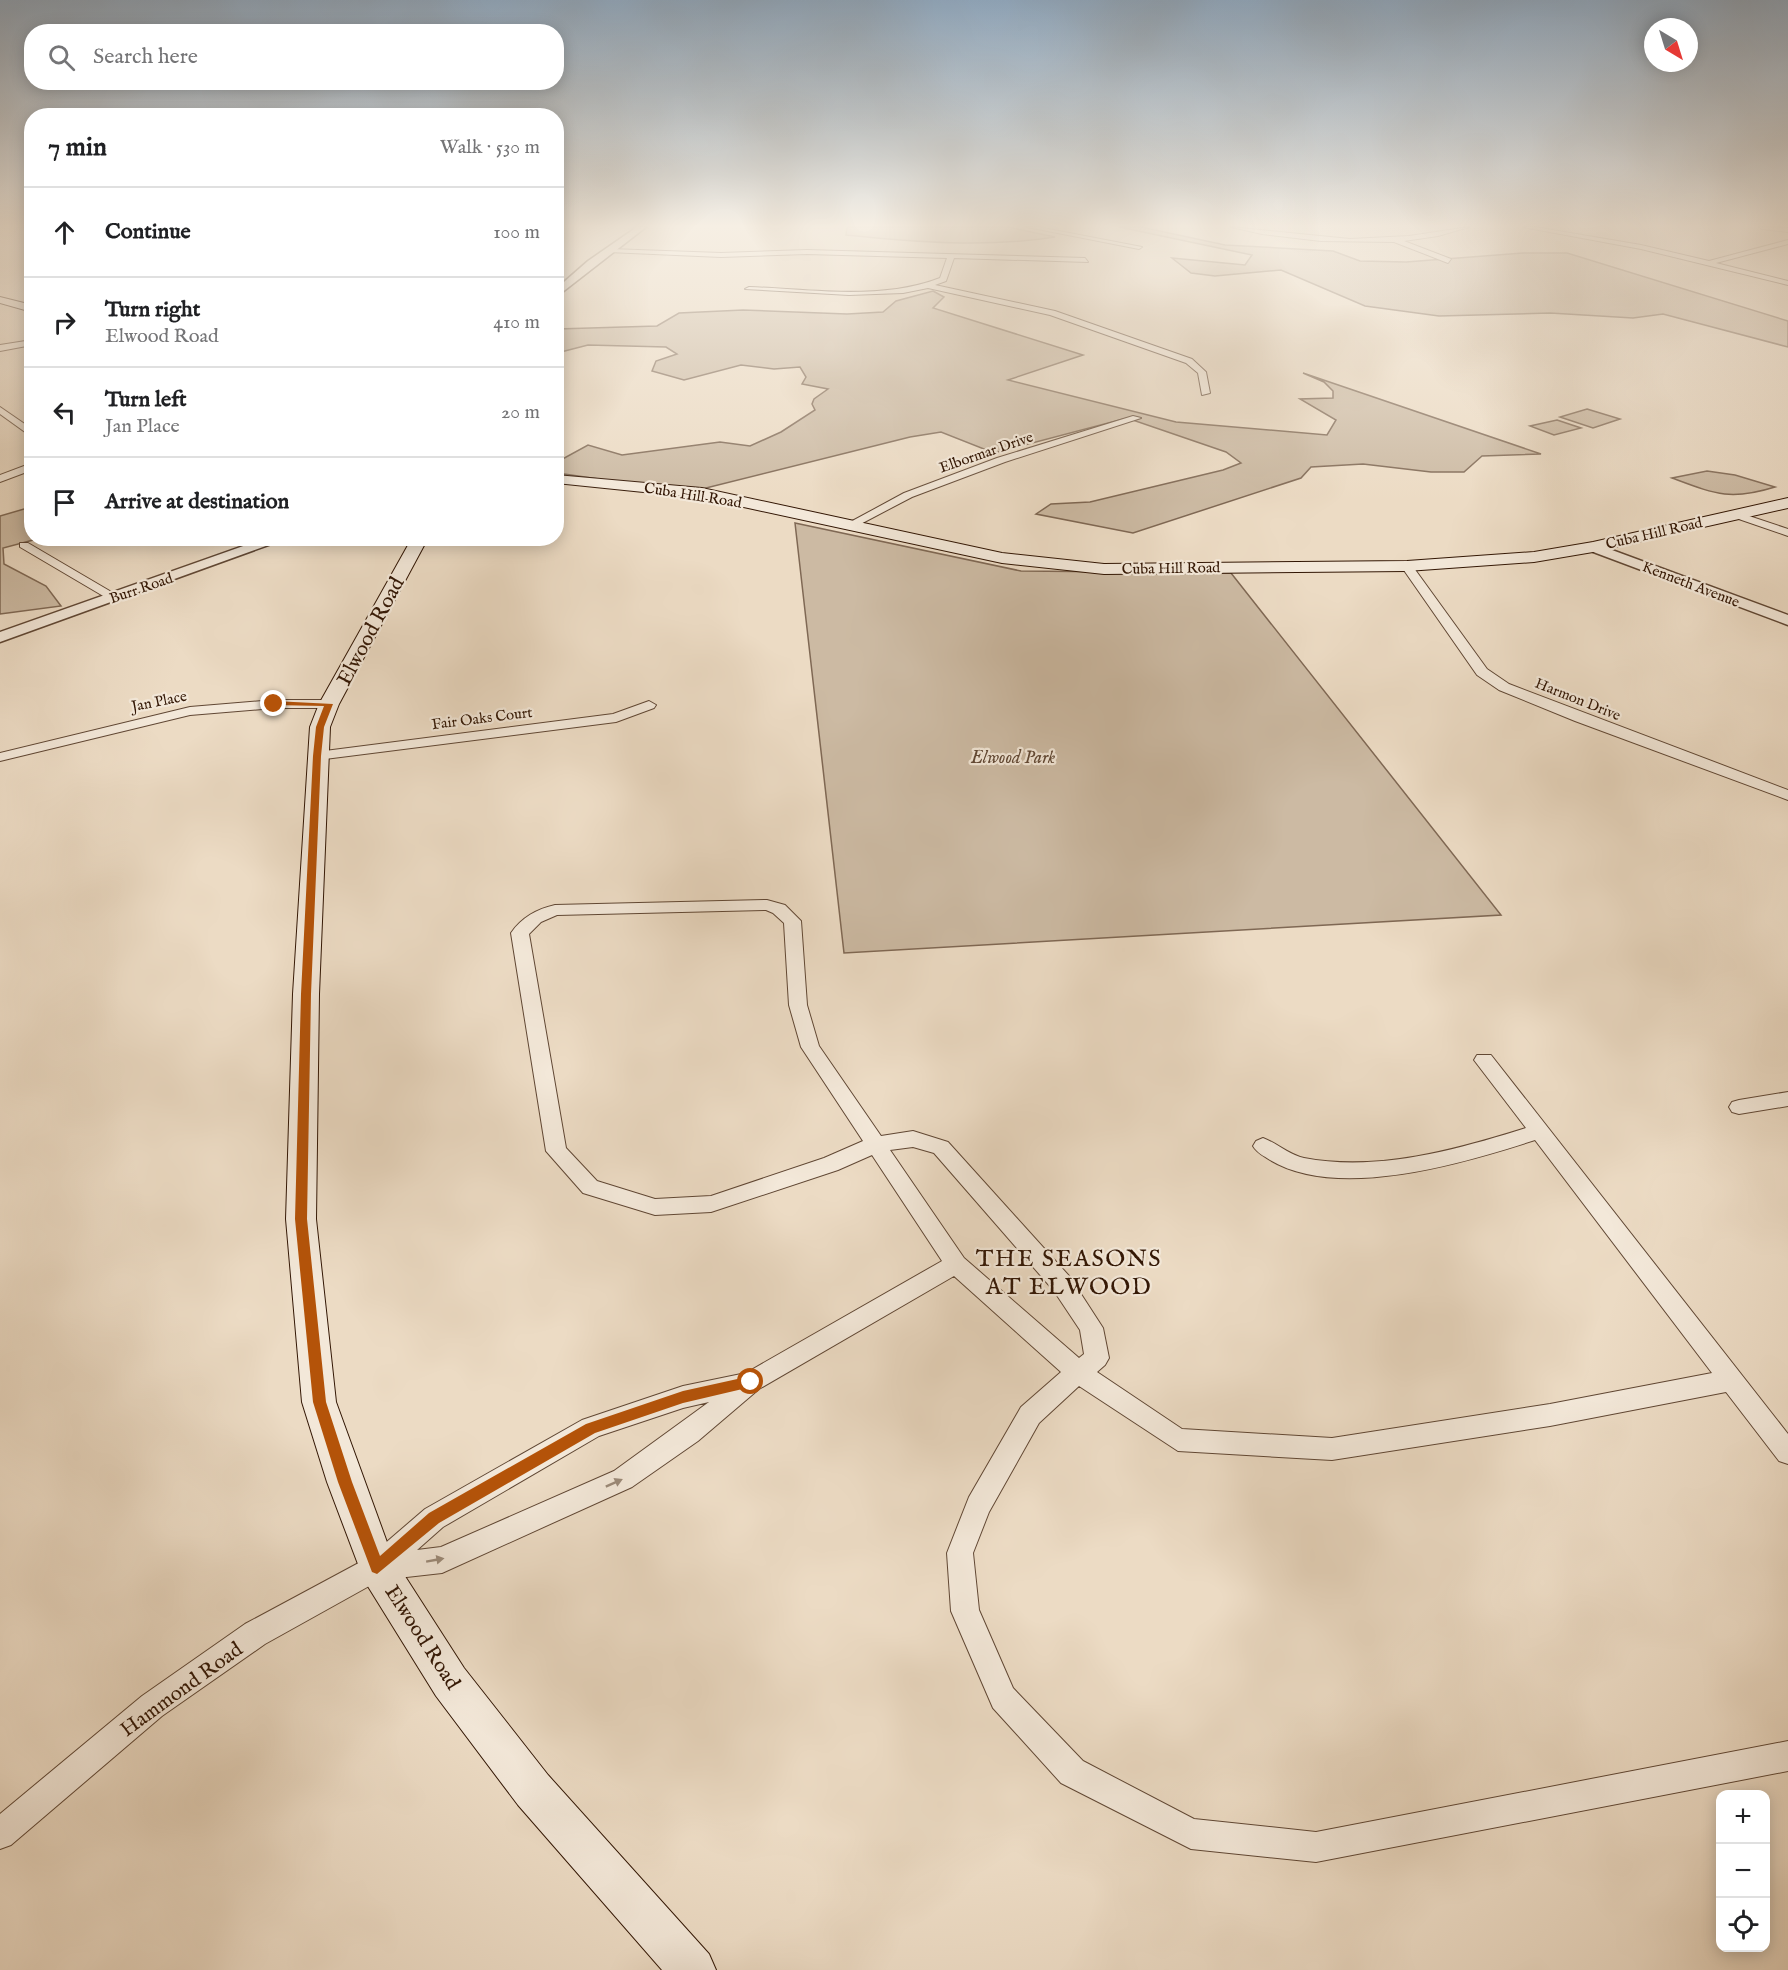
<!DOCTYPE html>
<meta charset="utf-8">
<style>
:root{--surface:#fff;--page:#f6f6f6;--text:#202124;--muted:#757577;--line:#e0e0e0}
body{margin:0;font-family:"IM FELL English",serif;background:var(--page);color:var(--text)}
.controls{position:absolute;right:18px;bottom:18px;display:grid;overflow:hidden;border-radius:12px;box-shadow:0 3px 15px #0003}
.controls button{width:54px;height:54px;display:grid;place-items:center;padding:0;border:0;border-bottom:2px solid var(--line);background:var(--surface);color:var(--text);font:30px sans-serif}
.compass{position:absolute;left:1644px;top:18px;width:54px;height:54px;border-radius:50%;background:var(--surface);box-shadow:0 3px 15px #0003;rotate:142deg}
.stop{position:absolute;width:18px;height:18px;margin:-14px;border:4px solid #b45309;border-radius:50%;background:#fff}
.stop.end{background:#b45309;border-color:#fff;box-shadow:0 2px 6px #0008}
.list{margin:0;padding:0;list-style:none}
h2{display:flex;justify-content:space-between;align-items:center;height:78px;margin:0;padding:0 24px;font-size:26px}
h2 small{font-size:20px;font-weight:400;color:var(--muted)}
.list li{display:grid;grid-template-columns:39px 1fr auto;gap:18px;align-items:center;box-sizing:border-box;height:90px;padding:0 24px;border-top:2px solid var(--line)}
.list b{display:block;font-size:22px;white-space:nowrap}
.list p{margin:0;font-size:20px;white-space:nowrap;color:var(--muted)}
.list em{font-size:20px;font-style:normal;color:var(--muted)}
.icon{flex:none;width:33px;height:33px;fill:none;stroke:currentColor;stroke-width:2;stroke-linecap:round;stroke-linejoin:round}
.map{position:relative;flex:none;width:1788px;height:1970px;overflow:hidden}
.search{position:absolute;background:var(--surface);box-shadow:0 3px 15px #0003;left:24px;top:24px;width:540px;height:66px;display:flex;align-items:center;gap:15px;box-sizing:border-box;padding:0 21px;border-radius:24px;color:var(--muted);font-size:22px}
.panel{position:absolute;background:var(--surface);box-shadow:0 3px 15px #0003;left:24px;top:108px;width:540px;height:438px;border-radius:24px}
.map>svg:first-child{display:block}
.green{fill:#ccbaa3;stroke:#7f6854;stroke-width:1.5}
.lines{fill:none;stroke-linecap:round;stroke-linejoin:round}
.minor-casing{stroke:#604734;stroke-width:2}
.tertiary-casing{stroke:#604734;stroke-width:3}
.secondary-casing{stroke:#321604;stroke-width:2}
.minor{fill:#f3e8d9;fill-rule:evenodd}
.tertiary{fill:#f3e8d9;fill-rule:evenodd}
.secondary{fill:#f3e8d9;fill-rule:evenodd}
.oneway{fill:#9c8a79}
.route{fill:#b45309}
.labels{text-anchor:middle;stroke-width:4.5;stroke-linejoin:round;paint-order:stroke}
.far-street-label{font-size:15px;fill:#321604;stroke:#f3e8d9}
.park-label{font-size:18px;font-style:italic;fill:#604734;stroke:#f3e8d9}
.near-street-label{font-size:21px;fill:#321604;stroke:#f3e8d9}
.near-neighbourhood-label{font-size:24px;letter-spacing:1.5px;fill:#321604;stroke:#f3e8d9}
</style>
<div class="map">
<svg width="1788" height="1970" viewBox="0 0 1788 1970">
<rect width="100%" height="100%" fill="#ecdbc4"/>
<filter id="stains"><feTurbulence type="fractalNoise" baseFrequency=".00333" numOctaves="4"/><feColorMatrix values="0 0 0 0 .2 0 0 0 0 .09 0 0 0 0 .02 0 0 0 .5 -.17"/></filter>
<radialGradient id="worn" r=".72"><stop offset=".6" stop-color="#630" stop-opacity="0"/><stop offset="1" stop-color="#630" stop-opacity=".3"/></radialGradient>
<path class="green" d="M847 227H1008L1055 237C987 248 914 242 846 235Z
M1119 227H1141L1225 245 1333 251 1360 261 1406 262 1523 253H1567L1788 321V347L1663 314 1633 318 1550 313 1439 316 1365 306 1281 270 1215 276 1191 273 1172 258 1245 265 1252 255Z
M933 291 944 297 933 308 1083 355 1008 380 1176 422 1327 435 1336 420 1300 399 1333 398V391L1324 382 1303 373 1541 454 1482 456 1464 472H1431L1363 464 1311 467 1301 478 1133 533 1036 514 1051 504 1090 502 1223 470 1241 463 1226 452 1127 418 994 453 941 432 910 437 690 492 557 473V462L588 445 622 455 720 442 750 446 781 432 815 410 812 404 814 399 828 389 802 384 806 377 800 367 774 369 741 365 684 380 652 371 656 361 677 354 666 347 588 345 557 353V329L657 326 679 313 743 310 847 314 883 312 896 301Z
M1587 409 1620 419 1593 428 1560 417Z
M1557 420 1581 428 1554 435 1530 426Z
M1707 471 1735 475 1775 487C1730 501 1715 494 1672 478Z
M31 507 32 538 37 539 3 548 4 564 46 586 61 606 0 614V516Z
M795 523 1021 571 1231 573 1501 915 844 953Z"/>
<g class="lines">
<g class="minor-casing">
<path id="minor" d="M1027 227H1038L1142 247 1139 249Z
M1231 227 1350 239 1409 236 1469 227 1438 236 1404 241 1451 259 1448 263 1394 242 1321 241 1262 234Z
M1523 227H1535L1641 245 1709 261 1788 240V244L1716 263 1788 281V285L1641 249Z
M1759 227 1788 228V232L1762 229Z
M610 249 721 253 807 250 1085 258 1088 262 954 258 946 281 935 285 1055 311 1192 359 1206 372 1210 393 1202 395 1198 373 1186 363 1050 315 928 288 903 293 849 295 745 289 749 287C811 289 881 301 940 278L947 258 807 254 721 257 608 252Z
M32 340V345L0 351V345Z
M0 407 32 429V437L0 414Z
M1133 416 1141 418 1005 462 912 497 853 528 843 526 904 493 997 458Z
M32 463V470L0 482V475Z
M1734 511 1788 529V536L1730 516 1729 514Z
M20 543H28L120 597 110 600 20 547Z
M1403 564H1411L1487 669 1509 684 1788 790V800L1575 721 1499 690 1477 675 1401 566Z
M274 700H329L336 704 329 708H274L190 715 0 761V753L190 707Z
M649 701 656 705 654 708 616 722 317 760 310 756 317 752 613 714Z
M767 900 785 905 801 921 807 1005 819 1046 881 1136 913 1131 948 1142 1070 1277 1103 1328 1109 1358 1105 1365 1097 1372 1182 1429 1332 1438 1550 1404 1712 1373 1535 1140C1464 1163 1338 1201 1270 1160 1264 1156 1257 1153 1253 1146L1256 1141 1263 1138C1277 1143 1289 1155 1304 1158 1377 1172 1456 1150 1526 1128L1474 1060 1477 1055H1491L1788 1434V1464L1779 1461 1726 1392 1550 1426 1332 1460 1178 1451 1079 1386 1039 1423 989 1512 973 1553 979 1610 1013 1688 1083 1761 1194 1819 1316 1832 1788 1741V1771L1316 1862 1191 1849 1061 1783 993 1708 951 1611 947 1553 969 1497 1021 1407 1061 1372 954 1276 759 1389 698 1441 632 1487 442 1573 380 1580 265 1644 162 1716 11 1845 0 1849V1814L142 1696 245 1624 368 1558 425 1509 582 1420 683 1386 746 1373 942 1261 872 1155 838 1170 711 1212 655 1215 583 1193 546 1151 511 933C522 917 537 909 555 905ZM766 910 773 913 784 923 789 1005 801 1047 863 1141 824 1158 711 1196 655 1199 597 1181 566 1148 529 934 541 922 557 915ZM913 1147 934 1153 1054 1291 1080 1330 1084 1354 1079 1358 964 1258 890 1150ZM709 1402 614 1471 441 1547 417 1550 443 1527 599 1436 683 1408Z
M1788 1092V1106L1739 1114 1732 1112 1729 1107 1732 1102 1739 1100Z"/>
</g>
<g class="tertiary-casing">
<path id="tertiary" d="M637 227H646L556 297V289L588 261Z
M266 538H288L0 642V632Z
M1593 543 1788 615V625L1588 550V544Z"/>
</g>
<g class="secondary-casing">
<path id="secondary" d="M0 297 32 305V312L0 303Z
M556 475 702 488 1002 553 1104 564 1407 561 1534 552 1593 542 1788 498V508L1593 552 1534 562 1407 571 1104 574 1002 563 702 498 556 483Z
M412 538H428L339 704 330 727 319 994 316 1219 336 1402 392 1556 464 1668 548 1775 709 1954 716 1970H662L518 1805 436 1696 364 1580 327 1482 302 1402 286 1219 293 994 310 727 319 704Z"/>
</g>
<use href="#minor" class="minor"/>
<use href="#tertiary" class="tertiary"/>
<use href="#secondary" class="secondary"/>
</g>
<defs><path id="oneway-solid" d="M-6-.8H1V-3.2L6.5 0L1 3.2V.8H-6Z" transform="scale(1.5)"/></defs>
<g class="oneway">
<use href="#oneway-solid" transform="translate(614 1483) rotate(-24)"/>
<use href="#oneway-solid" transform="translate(435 1560) rotate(-10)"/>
</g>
<linearGradient id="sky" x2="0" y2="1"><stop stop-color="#90a9c0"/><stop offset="0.45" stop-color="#f6efe4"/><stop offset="1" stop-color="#f6efe4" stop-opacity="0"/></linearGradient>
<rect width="1788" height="502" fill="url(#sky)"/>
<path class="route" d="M274 701 333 704 324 727 321 756 311 994 307 1219 326 1402 352 1482 380 1556 429 1513 586 1424 683 1391 751 1376 757 1382 751 1387 683 1403 595 1433 439 1523 377 1574 372 1572 338 1482 313 1402 295 1219 301 994 313 756 316 727 324 706 272 705Z"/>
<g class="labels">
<g class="far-street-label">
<text transform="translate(986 452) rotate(-19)" y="5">Elbormar Drive</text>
<text transform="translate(693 495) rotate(9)" y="5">Cuba Hill Road</text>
<text transform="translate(1654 533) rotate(-13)" y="5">Cuba Hill Road</text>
<text transform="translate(1171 568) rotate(-1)" y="5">Cuba Hill Road</text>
<text transform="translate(1691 584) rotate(21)" y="5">Kenneth Avenue</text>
<text transform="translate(141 588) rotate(-19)" y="5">Burr Road</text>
<text transform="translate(1578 699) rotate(22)" y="5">Harmon Drive</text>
<text transform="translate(159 701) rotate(-11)" y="5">Jan Place</text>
<text transform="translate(482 718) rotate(-7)" y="5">Fair Oaks Court</text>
</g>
<g class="park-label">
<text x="1013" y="763">Elwood Park</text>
</g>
<g class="near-street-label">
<text transform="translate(370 631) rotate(-62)" y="7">Elwood Road</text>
<text transform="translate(423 1637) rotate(57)" y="7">Elwood Road</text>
<text transform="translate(181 1689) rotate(-36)" y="7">Hammond Road</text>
</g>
<g class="near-neighbourhood-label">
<text x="1069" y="1266">THE SEASONS<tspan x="1069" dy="28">AT ELWOOD</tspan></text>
</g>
</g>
<rect width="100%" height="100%" filter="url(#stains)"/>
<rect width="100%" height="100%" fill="url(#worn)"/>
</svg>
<div class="controls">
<button>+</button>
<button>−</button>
<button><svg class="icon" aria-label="locate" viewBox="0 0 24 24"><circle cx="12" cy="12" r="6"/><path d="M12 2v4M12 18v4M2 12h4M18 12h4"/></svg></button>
</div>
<svg class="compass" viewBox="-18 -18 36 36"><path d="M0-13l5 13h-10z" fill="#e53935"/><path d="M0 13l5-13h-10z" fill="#757577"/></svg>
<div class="stop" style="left:751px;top:1382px"></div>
<div class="stop end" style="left:274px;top:704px"></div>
<div class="search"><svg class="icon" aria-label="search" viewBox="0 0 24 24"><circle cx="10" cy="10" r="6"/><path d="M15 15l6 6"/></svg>Search here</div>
<section class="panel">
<h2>7 min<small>Walk · 530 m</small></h2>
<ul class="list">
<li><svg class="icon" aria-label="ahead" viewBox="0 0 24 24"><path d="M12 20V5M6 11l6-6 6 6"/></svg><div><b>Continue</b></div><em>100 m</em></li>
<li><svg class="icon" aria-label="right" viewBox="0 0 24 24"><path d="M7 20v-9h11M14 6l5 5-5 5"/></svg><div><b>Turn right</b><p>Elwood Road</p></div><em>410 m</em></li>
<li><svg class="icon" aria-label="left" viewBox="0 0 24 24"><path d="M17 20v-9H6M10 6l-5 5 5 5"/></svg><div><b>Turn left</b><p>Jan Place</p></div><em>20 m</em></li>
<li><svg class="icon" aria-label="arrive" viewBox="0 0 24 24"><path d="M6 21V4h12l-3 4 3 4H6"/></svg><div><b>Arrive at destination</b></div></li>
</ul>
</section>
</div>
